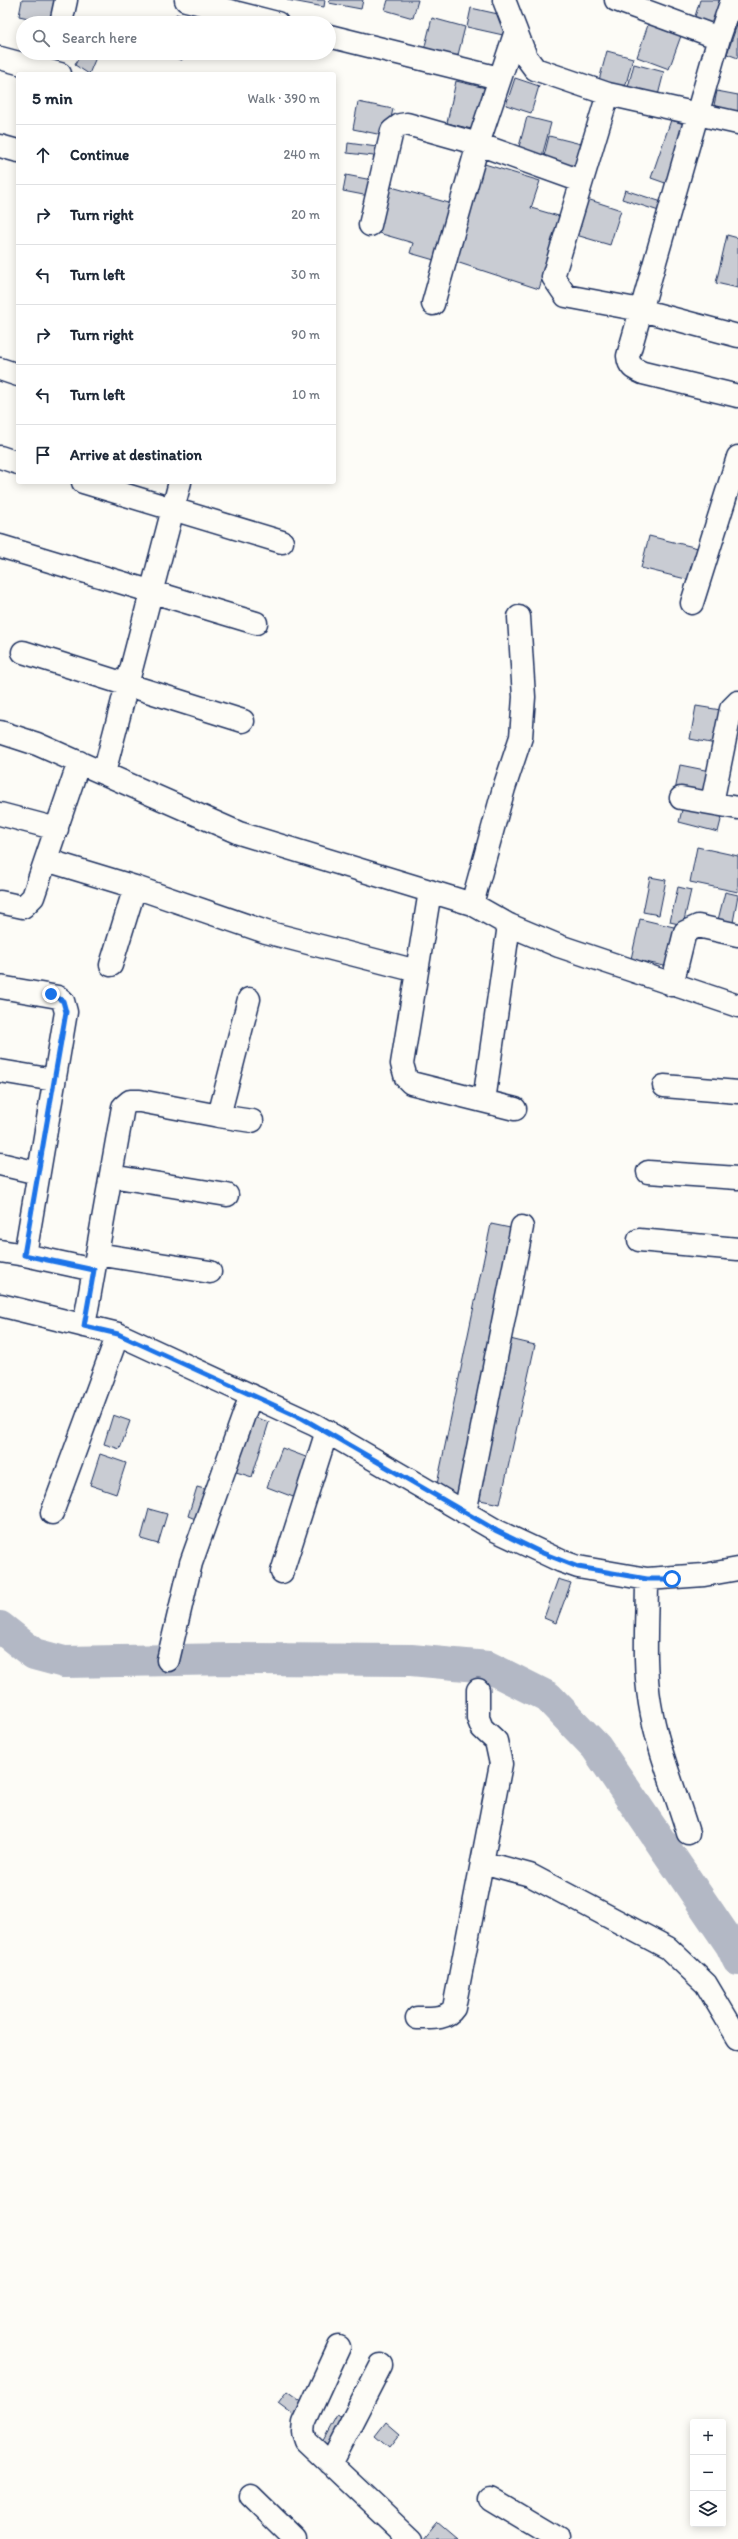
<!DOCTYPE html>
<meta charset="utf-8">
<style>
:root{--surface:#fff;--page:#f6f6f7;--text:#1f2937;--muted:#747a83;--line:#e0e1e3}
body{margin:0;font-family:Itim,sans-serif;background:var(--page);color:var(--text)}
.controls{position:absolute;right:12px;bottom:12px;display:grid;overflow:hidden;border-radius:4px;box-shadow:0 2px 10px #0003}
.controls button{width:36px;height:36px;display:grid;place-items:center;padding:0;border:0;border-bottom:1px solid var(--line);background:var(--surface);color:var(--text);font:20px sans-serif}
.stop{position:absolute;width:12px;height:12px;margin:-9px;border:3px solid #1a73e8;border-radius:50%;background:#fff}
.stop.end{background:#1a73e8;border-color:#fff;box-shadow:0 1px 4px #0008}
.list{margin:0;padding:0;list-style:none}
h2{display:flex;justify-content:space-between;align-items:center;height:52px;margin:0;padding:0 16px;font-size:17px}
h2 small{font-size:13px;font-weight:400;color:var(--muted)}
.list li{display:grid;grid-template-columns:26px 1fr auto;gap:12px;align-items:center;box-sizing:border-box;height:60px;padding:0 16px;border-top:1px solid var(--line)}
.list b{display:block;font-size:15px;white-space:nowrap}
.list em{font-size:13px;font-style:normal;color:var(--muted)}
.icon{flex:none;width:22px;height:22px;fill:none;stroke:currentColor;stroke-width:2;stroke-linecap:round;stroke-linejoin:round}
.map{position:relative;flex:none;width:738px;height:2539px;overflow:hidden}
.search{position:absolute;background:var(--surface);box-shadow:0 2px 10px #0003;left:16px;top:16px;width:320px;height:44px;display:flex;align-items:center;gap:10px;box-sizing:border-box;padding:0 14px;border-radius:22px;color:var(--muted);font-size:15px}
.panel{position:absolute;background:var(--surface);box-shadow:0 2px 10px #0003;left:16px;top:72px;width:320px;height:412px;border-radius:4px}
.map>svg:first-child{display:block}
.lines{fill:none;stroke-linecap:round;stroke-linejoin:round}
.river{stroke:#b3b8c5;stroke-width:32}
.building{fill:#c9ccd3;stroke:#1b2f5e}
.minor-casing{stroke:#1b2f5e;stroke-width:25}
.minor{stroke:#fdfcf7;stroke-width:22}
.route{stroke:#1a73e8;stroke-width:5}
</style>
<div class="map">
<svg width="738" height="2539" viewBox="0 0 738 2539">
<rect width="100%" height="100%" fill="#fdfcf7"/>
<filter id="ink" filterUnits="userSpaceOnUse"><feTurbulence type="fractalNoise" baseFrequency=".025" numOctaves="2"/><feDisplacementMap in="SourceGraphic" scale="8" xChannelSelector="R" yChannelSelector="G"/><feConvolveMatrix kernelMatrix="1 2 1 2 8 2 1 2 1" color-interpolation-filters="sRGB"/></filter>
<g filter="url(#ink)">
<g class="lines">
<path class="river" d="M0 1627 34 1654 64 1662 232 1659 411 1660 488 1667 548 1697 596 1747 731 1945 738 1960"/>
</g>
<path class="building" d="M22 0H57L51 23 19 16Z
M287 0H325L324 7Z
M330 0H363L361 9 329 3Z
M388 0H418L413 18 385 10Z
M700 0H724L714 30 693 23Z
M471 8 507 16 503 35 467 27Z
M176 14 193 19 192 23H174Z
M432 18 465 27 456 63 423 54Z
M649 22 682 33 669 69 637 57Z
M738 22V58L727 54Z
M607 51 633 58 624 91 598 84Z
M81 53 97 55 89 74 75 65Z
M165 53H184L182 60 165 55Z
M634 64 664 72 656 103 626 95Z
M515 78 539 86 531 113 506 105Z
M456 81 490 89 480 131 447 123Z
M717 91 738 95V115L713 110Z
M358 102 393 109 387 136 353 129Z
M527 117 551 123 541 160 517 154Z
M671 120 690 126 671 185 651 178Z
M549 136 589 146 582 170 543 160Z
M348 143 384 148 383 157 347 153Z
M478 162 540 181 531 208 562 217 539 289 447 259Z
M346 175 377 181 374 197 343 191Z
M388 186 456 205 441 262 410 253 413 243 375 232Z
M625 190 668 204 665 213 622 199Z
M587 199 621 210 610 245 576 235Z
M727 235 738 238V288L716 283Z
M649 536 702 549 694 581 641 568Z
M696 706 727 711 721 745 690 739Z
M680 765 715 772 709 799 675 791Z
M683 806 722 816 718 832 679 822Z
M697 847 738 856V892L690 882Z
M650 877 666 880 659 915 643 912Z
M678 887 691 890 683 925 670 922Z
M725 892 738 895 732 928 717 924Z
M640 919 678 928 669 967 631 959Z
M491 1224 515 1229 460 1499 435 1494Z
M510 1339 535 1345 500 1504 475 1499Z
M113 1415 130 1421 120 1449 104 1444Z
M250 1416 269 1422 252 1477 233 1471Z
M282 1448 311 1459 296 1498 267 1487Z
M100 1454 126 1463 116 1494 90 1485Z
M197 1487 208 1490 198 1520 188 1516Z
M149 1509 167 1514 158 1544 141 1539Z
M558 1579 571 1583 556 1623 544 1618Z
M287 2391 307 2406 298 2418 278 2403Z
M337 2415 349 2421 330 2455 319 2448Z
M386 2422 400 2434 389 2448 375 2436Z
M436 2522 456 2539H422Z"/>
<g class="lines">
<g class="minor-casing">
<path id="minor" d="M186 0 277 23
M504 0 526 57 535 69 608 94 738 123
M616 0 719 38
M732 0 719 38 628 356C629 367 634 369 643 373L738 396
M61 23 66 0
M329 36 499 78
M0 58 60 74
M608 94 553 277 566 296 641 310 738 336
M0 146 18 151
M370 225 392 131 400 125 407 124 478 144 581 181
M433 304 478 144 516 31
M0 369 18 375
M0 457 18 463
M83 482 282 542
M0 546 256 623
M692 603 738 457
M23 652 243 721
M0 732 37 744 239 833 472 904 509 925 559 946 738 1006
M104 773 180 482
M681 798 738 808
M712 803 731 709 738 702
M0 814 57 829
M46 860 135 887 266 932 417 971
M430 891 402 1064 406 1078 411 1083 515 1109
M0 902 23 907 33 897 79 762
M472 904 504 788 521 737 524 697 519 617
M111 965 135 887
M672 985 685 932 698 926 738 935
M0 987 58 997 63 1001 66 1012 25 1255 0 1251
M249 999 219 1116 252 1121
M0 1071 54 1080
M664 1086 738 1092
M484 1101 509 925
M0 1164 38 1173
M648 1172 738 1178
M111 1176 227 1195
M639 1240 738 1249
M97 1254 210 1272
M25 1255 94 1270
M0 1305 118 1334 315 1425 497 1531 561 1561 578 1567 647 1579 704 1575 738 1569
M84 1326 123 1107 130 1101H140L219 1116
M52 1513 118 1334
M465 1513 522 1227
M282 1572 327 1431
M647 1579C647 1620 643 1663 650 1704 657 1747 675 1790 688 1833
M168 1660 191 1563 251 1395
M482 1862 530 1875 668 1948 706 1984 738 2038
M417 2018C431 2018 446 2020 454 2008L501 1764 496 1741 482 1728 478 1718V1690
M339 2347 304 2423 303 2432 306 2441 410 2539
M330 2464 381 2365
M251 2496 295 2539
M491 2499 558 2539"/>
</g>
<use href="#minor" class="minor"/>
</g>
</g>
<g class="lines" filter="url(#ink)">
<path class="route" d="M51 994 63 1001 66 1012 24 1255 94 1270 84 1326 118 1334 302 1418 497 1531 540 1552 578 1567 647 1579H672"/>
</g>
</svg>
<div class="controls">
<button>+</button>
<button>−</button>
<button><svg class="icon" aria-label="layers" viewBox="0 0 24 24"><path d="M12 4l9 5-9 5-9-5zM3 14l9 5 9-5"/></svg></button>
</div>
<div class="stop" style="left:672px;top:1579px"></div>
<div class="stop end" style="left:51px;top:994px"></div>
<div class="search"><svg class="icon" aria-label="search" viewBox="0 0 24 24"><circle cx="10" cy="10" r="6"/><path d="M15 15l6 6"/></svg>Search here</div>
<section class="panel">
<h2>5 min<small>Walk · 390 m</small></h2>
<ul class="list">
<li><svg class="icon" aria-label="ahead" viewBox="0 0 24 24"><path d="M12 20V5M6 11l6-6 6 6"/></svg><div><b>Continue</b></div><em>240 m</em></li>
<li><svg class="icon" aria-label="right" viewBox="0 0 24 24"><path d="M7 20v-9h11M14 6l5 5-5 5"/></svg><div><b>Turn right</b></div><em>20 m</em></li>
<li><svg class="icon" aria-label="left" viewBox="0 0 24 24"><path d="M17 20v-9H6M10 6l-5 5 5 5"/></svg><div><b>Turn left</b></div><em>30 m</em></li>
<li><svg class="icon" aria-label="right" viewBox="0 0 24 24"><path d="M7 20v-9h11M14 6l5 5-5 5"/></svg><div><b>Turn right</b></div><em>90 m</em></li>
<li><svg class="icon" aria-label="left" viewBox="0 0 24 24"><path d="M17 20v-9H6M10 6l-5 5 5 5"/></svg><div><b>Turn left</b></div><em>10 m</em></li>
<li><svg class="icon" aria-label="arrive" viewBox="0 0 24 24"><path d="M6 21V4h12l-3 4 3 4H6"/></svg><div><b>Arrive at destination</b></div></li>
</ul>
</section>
</div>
